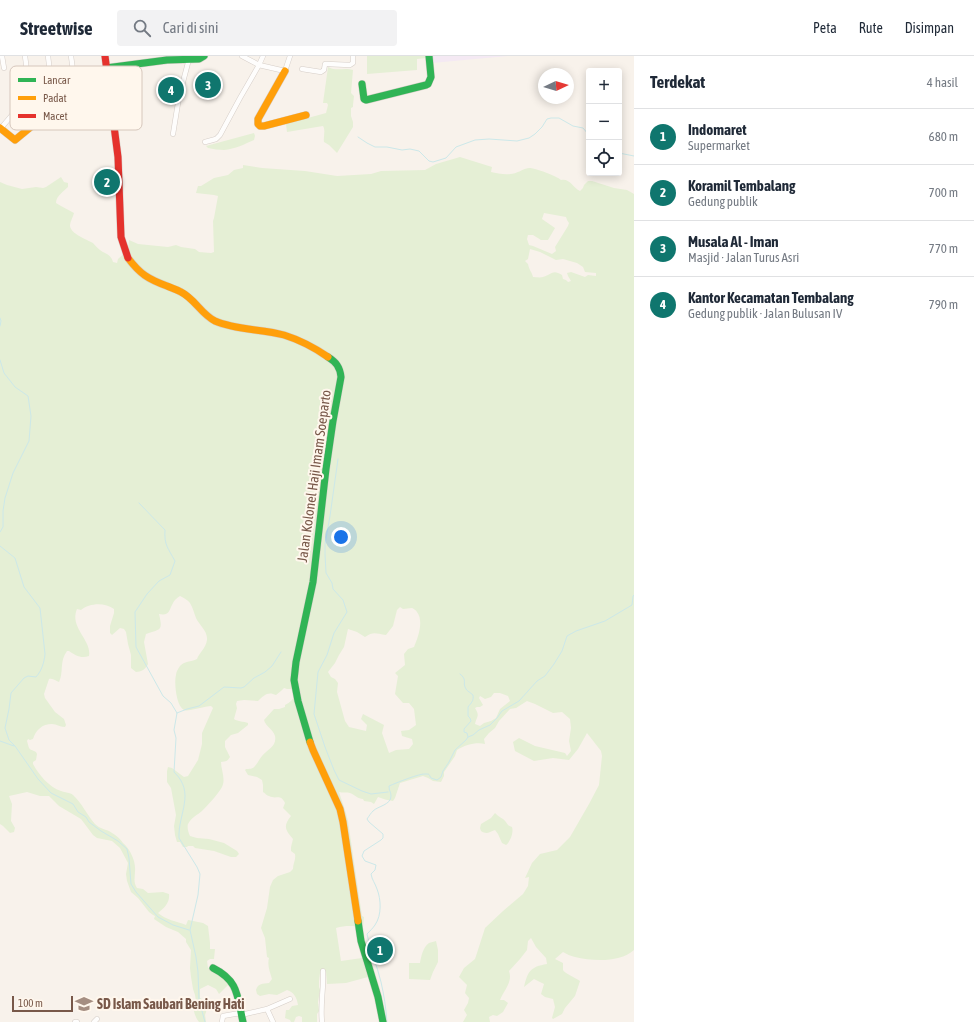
<!DOCTYPE html>
<html lang="id">
<meta charset="utf-8">
<style>
:root{--surface:#fff;--page:#f2f2f3;--text:#1f2937;--muted:#747a83;--line:#e0e1e3;--accent:#0f766e}
body{margin:0;font-family:"Asap Condensed",sans-serif;background:var(--page);color:var(--text)}
.controls{position:absolute;right:12px;top:12px;display:grid;overflow:hidden;border-radius:4px;box-shadow:0 2px 10px #0003}
.controls button{width:36px;height:36px;display:grid;place-items:center;padding:0;border:0;border-bottom:1px solid var(--line);background:var(--surface);color:var(--text);font:20px sans-serif}
.compass{position:absolute;left:538px;top:12px;width:36px;height:36px;border-radius:50%;background:var(--surface);box-shadow:0 2px 10px #0003;rotate:86deg}
.scale{position:absolute;left:12px;bottom:10px;width:61px;box-sizing:border-box;padding-left:4px;border:2px solid #785849;border-top:0;font-size:11px;line-height:14px;white-space:nowrap;color:#785849;-webkit-text-stroke:3px #fff7ed;paint-order:stroke}
.you{position:absolute;left:341px;top:481px;width:14px;height:14px;margin:-10px;border:3px solid #fff;border-radius:50%;background:#1a73e8;box-shadow:0 0 0 6px #1a73e833}
.badge{display:grid;place-items:center;width:26px;height:26px;border-radius:50%;background:var(--accent);color:#fff;font-size:13px;font-weight:700}
.pin{position:absolute;translate:-50% -50%;border:2px solid #fff;box-shadow:0 1px 4px #0006}
.list{margin:0;padding:0;list-style:none}
h2{display:flex;justify-content:space-between;align-items:center;height:52px;margin:0;padding:0 16px;font-size:17px}
h2 small{font-size:13px;font-weight:400;color:var(--muted)}
.list li{display:grid;grid-template-columns:26px 1fr auto;gap:12px;align-items:center;box-sizing:border-box;height:56px;padding:0 16px;border-top:1px solid var(--line)}
.list b{display:block;font-size:15px;white-space:nowrap}
.list p{margin:0;font-size:13px;white-space:nowrap;color:var(--muted)}
.list em{font-size:13px;font-style:normal;color:var(--muted)}
.icon{flex:none;width:22px;height:22px;fill:none;stroke:currentColor;stroke-width:2;stroke-linecap:round;stroke-linejoin:round}
.map{position:relative;flex:none;width:634px;height:966px;overflow:hidden}
header{display:flex;align-items:center;gap:24px;box-sizing:border-box;height:56px;padding:0 20px;background:var(--surface);border-bottom:1px solid var(--line)}
header strong{font-size:19px}
nav{display:flex;gap:22px;margin-inline-start:auto;font-size:14px}
.search{width:280px;height:36px;background:var(--page);display:flex;align-items:center;gap:10px;box-sizing:border-box;padding:0 14px;border-radius:4px;color:var(--muted);font-size:15px}
main{display:flex}
aside{flex:1;background:var(--surface)}
.map>svg:first-child{display:block}
.education{fill:#f4e9f3}
.green{fill:#e5efd5;fill-rule:evenodd}
.lines{fill:none;stroke-linecap:round;stroke-linejoin:round}
.stream{stroke:#cce8e9;stroke-width:1}
.street-casing{stroke:#d6cec8;stroke-width:5.5}
.fast-casing{stroke:#d7cec8;stroke-width:8}
.slow-casing{stroke:#d7cec8;stroke-width:8}
.jam-casing{stroke:#d7cec8;stroke-width:8}
.street{stroke:#fefdfc;stroke-width:4.5}
.fast{stroke:#30b455;stroke-width:7}
.slow{stroke:#ff9f0a;stroke-width:7}
.jam{stroke:#e5322d;stroke-width:7}
.labels{text-anchor:middle;stroke-width:4;stroke-linejoin:round;paint-order:stroke}
.street-label{font-size:14px;fill:#785849;stroke:#fff7ed}
.poi-label{font-size:14px;font-weight:bold;fill:#785849;stroke:#fff7ed;text-anchor:start}
.key{fill:#fff7ed;stroke:#d6c7bc;stroke-width:1}
.key-label{font-size:11px;fill:#785849}
</style>
<header>
<strong>Streetwise</strong>
<div class="search"><svg class="icon" aria-label="search" viewBox="0 0 24 24"><circle cx="10" cy="10" r="6"/><path d="M15 15l6 6"/></svg>Cari di sini</div>
<nav><a>Peta</a><a>Rute</a><a>Disimpan</a></nav>
</header>
<main>
<div class="map">
<svg width="634" height="966" viewBox="0 0 634 966">
<rect width="100%" height="100%" fill="#f8f2eb"/>
<path class="education" d="M432 0H508L432 7Z"/>
<path class="green" d="M367 0H426V2L417 3V14L367 18Z
M328 11C338 16 343 11 353 14L351 37 354 40 353 49V51L351 52V60L353 66V71L337 97 329 89 324 86C323 81 326 75 323 70L287 76 286 68 326 57 328 49 327 47H323Z
M254 77 255 80 254 84C245 88 235 93 224 94 219 94 213 93 208 92L206 90Z
M460 101 492 111 491 116C497 117 504 119 510 118 517 118 522 113 529 112 535 112 557 120 561 124 570 122 573 132 580 135L583 132 584 129 588 125H592L614 132 627 134 634 138V894C620 907 592 905 575 901 570 900 567 898 563 896L555 903 563 907C563 909 563 912 563 914 564 917 576 922 580 925L575 940 565 952 562 958 553 963 552 962 555 951 553 943 545 941 541 938 544 928 534 923 524 931C528 915 530 911 547 908L546 902 536 891 531 882 528 885 527 894 520 903 509 915C513 926 504 934 500 944H504L508 947 503 956 497 960 493 959 489 961 490 966H463L467 959 464 954 468 947 469 942 465 937 467 929 459 921 464 912 475 903 477 897 485 872 503 855 523 838 528 830 529 821 525 822 532 807 540 798 557 794 570 781 589 748 599 729 602 700 601 695 587 677 578 693 569 704 553 702 534 705 515 695 513 686 519 682 535 690 565 697 567 700 571 695 569 685 571 672 570 663 562 656 553 657 535 648 527 645 516 652 510 653 499 665 495 672 489 677 484 683 485 688C476 686 465 689 457 694L455 700 444 716V720L441 726 433 725 428 722 423 720 400 727 395 742 393 745C387 744 383 743 378 741L374 748 371 746 364 745 363 743C358 743 355 739 350 737 347 736 343 737 339 736 342 746 346 755 348 765L362 860 364 861 363 871C353 870 346 869 336 872L341 905 362 902 368 921 346 927 327 928 326 916 322 914 320 917 319 925V931L320 934 318 946 319 955 317 958V966H302V961L299 960 296 961 294 966H291L290 964 285 962 286 954H289L292 950 298 949C297 942 294 936 287 934L277 939 269 938 260 940 257 938 256 934C258 927 263 928 269 927L272 923C270 916 267 909 269 902L267 901 265 882 261 872 267 852 270 831 273 824 278 820 290 816 293 813C293 807 296 804 295 798L291 795V791L293 783C285 774 283 770 291 760L283 752 285 747C280 737 277 744 269 740 267 740 265 737 263 736V729L262 724 257 721 248 719 245 714 246 713C249 713 253 713 255 710 258 707 259 703 262 700 268 693 277 690 275 680 273 673 266 671 264 664L274 653H279L285 651V649C292 645 297 641 292 633H287L284 632 281 635 276 639C268 635 264 639 258 645L244 644 237 645 236 648 237 652 234 663C238 666 244 665 248 667V669L238 677 231 679 225 685V691L230 701C227 706 226 705 221 706 221 714 226 723 222 731 219 737 207 750 202 755 197 759 191 762 188 768 187 771 188 776 190 780L197 782 209 783 224 787 237 795 239 798 236 801H231L214 795 195 792 193 790H188L187 791H183L180 786H177L175 779 174 770 176 759 171 732 167 726V715L168 711 172 712 184 721 188 720 198 704 202 688V677L213 652 211 650C205 650 187 656 184 654 176 650 174 626 176 619 176 616 178 613 180 610 184 605 191 606 197 603 199 597 206 592 207 584 208 575 199 569 196 562 194 557 193 552 190 547 188 544 184 542 180 540 177 542 174 544 173 547 169 554 170 560 159 558 163 575 161 573 146 578L144 586 148 608C146 613 141 616 136 616L131 612V599L128 588 126 576 124 573 120 572 112 579 110 577V570L114 557V553C105 546 89 547 81 554L77 553C69 572 92 584 89 600 81 603 75 599 69 595H67C59 606 64 616 59 626 55 625 54 622 49 623L44 638 45 642 55 656 64 663 66 669 65 671C59 671 57 668 52 668 42 668 36 674 33 683L30 684 28 683 27 685C30 695 28 692 36 696L37 698 36 704 33 706V708C39 719 49 731 61 735 65 737 70 736 73 739 82 747 87 759 95 768 99 772 104 773 109 775 114 778 120 782 123 787 130 793 136 805 135 815 135 821 133 826 137 832L143 833 148 837 163 836 169 838C170 847 164 852 158 857 166 864 176 865 186 869L188 864 203 867 208 870 210 887V893H215L214 903H210L207 905 208 912 231 926 219 938 216 933 208 929 200 933V942L204 944 208 950 205 959 206 966H199C195 961 193 954 193 948L196 945 195 939 193 933 191 921 190 912 191 894 186 886V883L178 876 166 871 154 863 155 860 153 859 149 856 138 842 131 836 127 825 126 818 128 807 120 792 112 785 97 782 93 779 81 763 59 750 49 740H40L27 736 9 740 12 748 11 765 15 772 14 776 10 777 3 770 0 768V126L7 129 22 133 36 131 43 132 46 131 61 121 64 126 68 127V131C64 135 56 140 56 147L61 150 74 157C73 161 70 166 70 170 71 178 86 183 93 187 95 189 97 192 100 194 105 198 111 198 113 206L117 207 118 203 128 194 129 184 138 188 168 191 176 189 181 191 195 193 199 196 211 197 214 196 213 165 214 162 218 140 214 139 196 137 198 130H201L214 122 228 119 234 114 243 112V109L262 112 305 115 337 120 371 118 381 115 425 114 436 108ZM544 157 566 161 567 164 569 167 568 170 555 191 556 195 552 198 533 190 529 189 527 183 528 179H533L541 184H548L555 172 542 163ZM530 193 540 196 556 204 563 203 577 207 583 211 585 216 596 217V220L588 219 585 221 571 216 567 217 568 220 571 225 568 226 566 224 563 223 562 219C553 213 552 218 543 221 540 222 536 221 533 221 532 216 529 214 528 208L525 205 528 203ZM400 551 403 553 412 552C414 553 416 554 417 556 424 565 418 582 414 591L408 593 404 598 405 609 395 617 398 620 395 638 403 647H409L414 653 416 669 409 674 401 675 402 680 412 683 413 688 409 693 396 694 389 697 382 677 384 669 363 658 361 663 367 669 366 675 349 671 345 665 337 636 338 627 335 623 331 621 328 616 335 607 339 599 344 591 348 573 357 576 365 581C374 575 376 578 386 579L393 570 397 554ZM494 637H500L508 640 510 645 500 653 496 662 491 665 484 667 480 670 475 668C477 660 480 660 475 652L477 651H480L483 649 479 642 480 640 485 643 491 641Z
M495 757C498 760 500 761 503 763 507 766 507 770 512 771 514 777 510 786 506 789L502 787 498 778 495 774C489 776 487 779 481 775L480 772 481 768 491 762Z
M436 885 438 894V906L433 916 430 924 409 923V907H420C421 901 423 891 429 887 431 886 434 886 436 885Z"/>
<g class="lines">
<path class="stream" d="M358 81 367 87 375 91H387L402 94 410 93 419 95 429 105 433 106 446 102 456 91 475 84 489 83 517 85 529 82 535 78 542 71 547 63 551 62H559L573 70 583 72 589 79
M619 97 634 100
M0 262 1 265 0 270
M0 304 4 317 15 331 28 340 31 360 29 385 13 417 5 442 3 455V471L0 476
M338 403 330 460 325 488V498L326 517 332 527 333 533 343 544 347 556 339 569 334 577 327 599 318 616 314 658 325 691 334 714 339 724 362 735 371 738 388 736
M139 447 165 474C164 489 168 492 175 505L170 519 159 525 147 538 135 556 136 591 163 640 171 647 177 657 174 674 176 682 174 716C196 737 178 757 179 782L197 811 200 818 198 839 190 874 196 901 198 916 199 944 205 966
M0 490 15 502 24 531 40 552 45 598C44 607 42 614 36 621L28 620 24 622 11 637 9 653 5 672 9 684 15 690 38 723 51 737 73 748 78 756 86 761 89 766 101 775 118 785 127 793 129 802 131 828 136 836 158 861 173 869 189 874
M177 657 187 653 199 650 224 631 241 632 244 631 254 622 265 616 272 610 281 596
M468 681 473 679 479 674 490 669 497 662 502 655 519 645 537 625 545 620 554 608 562 595 567 580 576 575 605 565 632 549 633 540 634 539
M0 685 14 690
M387 966C386 952 384 939 381 926 377 909 370 894 367 878 370 875 373 872 375 869 382 859 381 843 377 833 375 827 372 824 371 818L375 814 376 809 365 805 362 800 364 795 381 784 383 782V778L369 766 367 763C369 760 371 757 373 755 378 750 391 749 391 740 391 736 389 735 389 730 396 727 420 717 426 718 430 718 429 719 431 722L437 724 441 721 443 715 449 706 455 694 466 684 468 681 467 677 464 676V673L471 665 470 662 468 660V651C471 647 474 645 473 639 471 637 467 635 466 633 462 627 468 624 460 618"/>
<g class="street-casing">
<path id="street" d="M2 0 4 12
M48 0 53 42
M71 0 75 29
M242 0 259 9 285 15 290 0
M302 13 321 16 324 14 325 8H327L350 9 353 7V0
M1 72 30 38 25 0
M173 78 179 41 189 3
M205 86 216 83 220 79 240 42 259 9 263 0
M241 959 267 953
M75 966H77
M94 966 97 963
M222 966 223 960 240 957
M273 966 267 953 290 943
M322 966C320 949 324 932 323 915"/>
</g>
<g class="fast-casing">
<path id="fast" d="M106 12 167 4 199 3 204 0
M362 28 364 43 366 44 426 29 428 28 431 21 429 0
M310 686 298 645 294 624 296 606 313 526 326 413 333 365 341 321C340 311 336 306 328 301
M358 865 361 885 378 941 383 966
M213 912C239 925 237 940 243 966"/>
</g>
<g class="slow-casing">
<path id="slow" d="M285 15 258 63V68L260 70H264L306 59
M0 72 15 84 38 65
M128 202C140 218 148 223 167 230 171 232 176 233 181 236 195 243 201 258 215 265 235 274 263 273 284 279 300 284 315 292 328 301
M310 686 313 694 340 753 343 766 358 865"/>
</g>
<g class="jam-casing">
<path id="jam" d="M105 0 118 101 121 181 128 202"/>
</g>
<use href="#street" class="street"/>
<use href="#fast" class="fast"/>
<use href="#slow" class="slow"/>
<use href="#jam" class="jam"/>
</g>
<defs>
<g id="school-bare" transform="scale(1.38)"><path d="M0-5L7-2L0 1L-7-2ZM-4 1L0 2.5L4 1V4Q0 6-4 4Z" fill="#a58e82" stroke="#fff7ed" stroke-width="2.5" paint-order="stroke"/></g>
</defs>
<g fill-rule="evenodd">
<use href="#school-bare" x="84" y="948"/>
</g>
<g class="labels">
<g class="street-label">
<text transform="translate(314 420) rotate(-82)" y="5">Jalan Kolonel Haji Imam Soeparto</text>
</g>
<g class="poi-label">
<text x="97" y="953">SD Islam Saubari Bening Hati</text>
</g>
</g>
<rect x="10" y="10" width="132" height="64" rx="6" class="key"/>
<rect x="18" y="22" width="18" height="4" fill="#30b455"/>
<rect x="18" y="40" width="18" height="4" fill="#ff9f0a"/>
<rect x="18" y="58" width="18" height="4" fill="#e5322d"/>
<g class="key-label">
<text x="43" y="28">Lancar</text>
<text x="43" y="46">Padat</text>
<text x="43" y="64">Macet</text>
</g>
</svg>
<div class="controls">
<button>+</button>
<button>−</button>
<button><svg class="icon" aria-label="locate" viewBox="0 0 24 24"><circle cx="12" cy="12" r="6"/><path d="M12 2v4M12 18v4M2 12h4M18 12h4"/></svg></button>
</div>
<svg class="compass" viewBox="-18 -18 36 36"><path d="M0-13l5 13h-10z" fill="#e53935"/><path d="M0 13l5-13h-10z" fill="#747a83"/></svg>
<div class="scale">100 m</div>
<div class="you"></div>
<div class="pin badge" style="left:380px;top:894px">1</div>
<div class="pin badge" style="left:107px;top:126px">2</div>
<div class="pin badge" style="left:208px;top:29px">3</div>
<div class="pin badge" style="left:171px;top:34px">4</div>
</div>
<aside>
<h2>Terdekat<small>4 hasil</small></h2>
<ul class="list">
<li><span class="badge">1</span><div><b>Indomaret</b><p>Supermarket</p></div><em>680 m</em></li>
<li><span class="badge">2</span><div><b>Koramil Tembalang</b><p>Gedung publik</p></div><em>700 m</em></li>
<li><span class="badge">3</span><div><b>Musala Al - Iman</b><p>Masjid · Jalan Turus Asri</p></div><em>770 m</em></li>
<li><span class="badge">4</span><div><b>Kantor Kecamatan Tembalang</b><p>Gedung publik · Jalan Bulusan IV</p></div><em>790 m</em></li>
</ul>
</aside>
</main>
